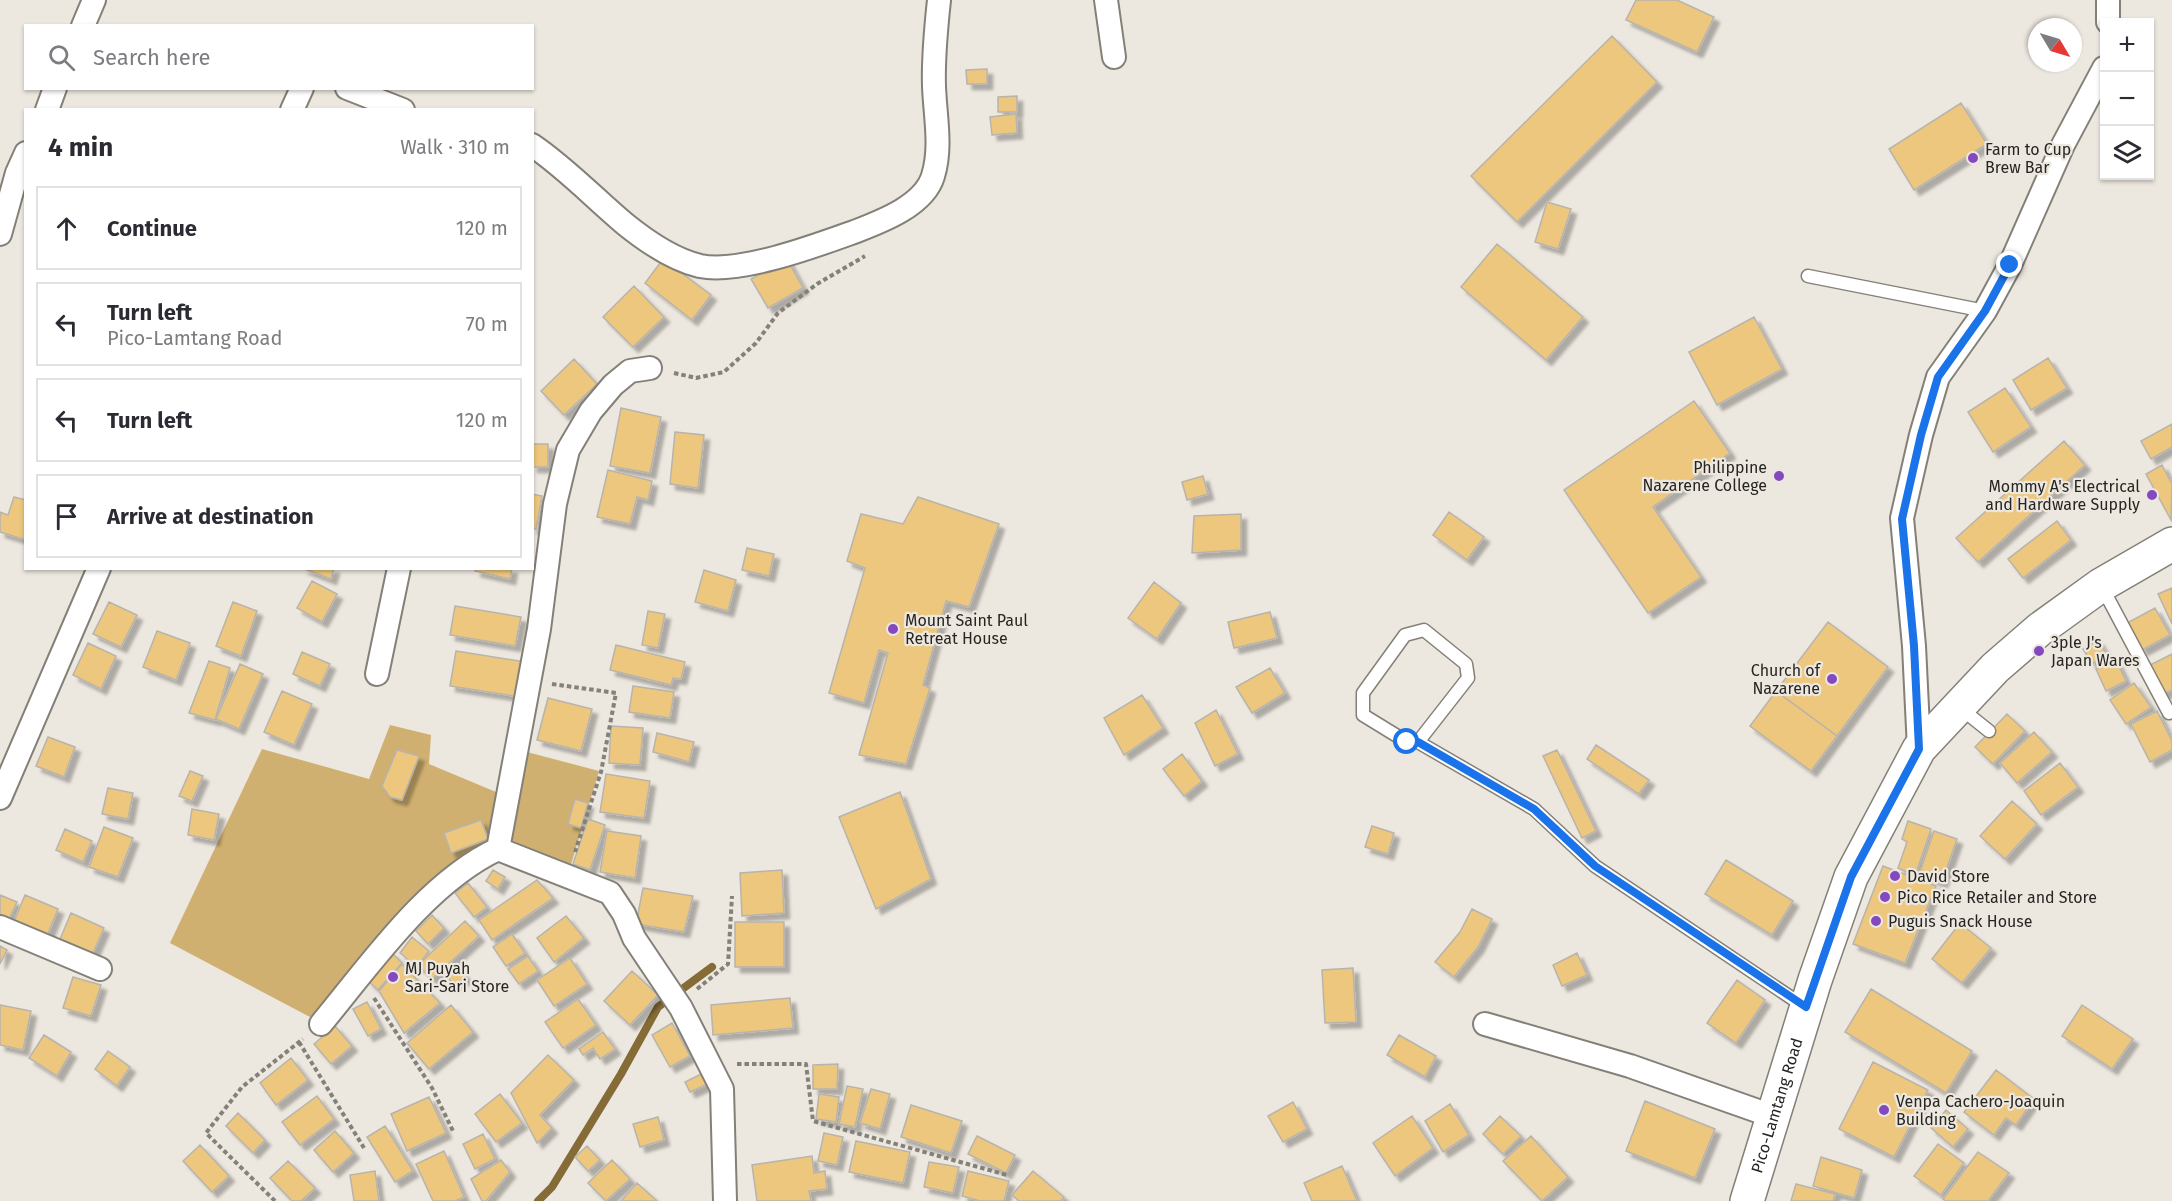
<!DOCTYPE html>
<meta charset="utf-8">
<style>
:root{--surface:#fff;--page:#f2f2f3;--text:#2b2b33;--muted:#7c7c81;--line:#e1e1e2}
body{margin:0;font-family:"Fira Sans",sans-serif;background:var(--page);color:var(--text)}
.controls{position:absolute;right:18px;top:18px;display:grid;overflow:hidden;border-radius:0px;box-shadow:0 2px 4px #0004}
.controls button{width:54px;height:54px;display:grid;place-items:center;padding:0;border:0;border-bottom:2px solid var(--line);background:var(--surface);color:var(--text);font:30px sans-serif}
.compass{position:absolute;left:2028px;top:18px;width:54px;height:54px;border-radius:50%;background:var(--surface);box-shadow:0 2px 4px #0004;rotate:128deg}
.stop{position:absolute;width:18px;height:18px;margin:-14px;border:4px solid #1a73e8;border-radius:50%;background:#fff}
.stop.end{background:#1a73e8;border-color:#fff;box-shadow:0 2px 6px #0008}
.list{margin:0;padding:0;list-style:none}
h2{display:flex;justify-content:space-between;align-items:center;height:78px;margin:0;padding:0 24px;font-size:26px}
h2 small{font-size:20px;font-weight:400;color:var(--muted)}
.list li{display:grid;grid-template-columns:39px 1fr auto;gap:18px;align-items:center;box-sizing:border-box;height:84px;margin:0 12px 12px;padding:0 12px;border:2px solid var(--line);border-radius:0px}
.list b{display:block;font-size:22px;white-space:nowrap}
.list p{margin:0;font-size:20px;white-space:nowrap;color:var(--muted)}
.list em{font-size:20px;font-style:normal;color:var(--muted)}
.icon{flex:none;width:33px;height:33px;fill:none;stroke:currentColor;stroke-width:2;stroke-linecap:round;stroke-linejoin:round}
.map{position:relative;flex:none;width:2172px;height:1201px;overflow:hidden}
.search{position:absolute;background:var(--surface);box-shadow:0 2px 4px #0004;left:24px;top:24px;width:510px;height:66px;display:flex;align-items:center;gap:15px;box-sizing:border-box;padding:0 21px;border-radius:0px;color:var(--muted);font-size:22px}
.panel{position:absolute;background:var(--surface);box-shadow:0 2px 4px #0004;left:24px;top:108px;width:510px;height:462px;border-radius:0px}
.map>svg:first-child{display:block}
.green{fill:#d0b070}
.lines{fill:none;stroke-linecap:round;stroke-linejoin:round}
.stream{stroke:#856b36;stroke-width:8}
.building{fill:#edc77d;stroke:#b8b4ac;stroke-width:1.5;filter:url(#shadow)}
.service-casing{stroke:#848078;stroke-width:15}
.minor-casing{stroke:#848078;stroke-width:26}
.primary-casing{stroke:#848078;stroke-width:36}
.path{stroke:#84817b;stroke-width:4;stroke-dasharray:4.5 3;stroke-linecap:butt}
.service{stroke:#fff;stroke-width:12}
.minor{stroke:#fff;stroke-width:22}
.primary{stroke:#fff;stroke-width:33}
.route{stroke:#1a73e8;stroke-width:8}
.poi-dot{fill:#8449bf;stroke:#ece7df;stroke-width:2}
.labels{text-anchor:middle;stroke-width:4.5;stroke-linejoin:round;paint-order:stroke}
.poi-label{font-size:16px;fill:#272522;stroke:#ece7df;text-anchor:start}
.street-label{font-size:16px;fill:#272522;stroke:#ece7df}
</style>
<div class="map">
<svg width="2172" height="1201" viewBox="0 0 2172 1201">
<defs>
<filter id="shadow"><feDropShadow dx="5.5" dy="5.5" stdDeviation="1.5" flood-color="#0004"/></filter>
</defs>
<rect width="100%" height="100%" fill="#ece7df"/>
<path class="green" d="M390 725 431 735 429 764 496 792 498 813 491 845 469 857 310 1017 170 943 262 749 369 779Z
M527 752 599 771 570 868 506 847Z"/>
<g class="lines">
<path class="stream" d="M538 1201 552 1187 621 1074 658 1007 712 967"/>
</g>
<path class="building" d="M1636 0H1677L1714 17 1697 52 1626 20Z
M1612 36 1657 82 1517 222 1471 176Z
M987 69V84H967L966 70Z
M1017 96V112H998V97Z
M1961 103 1987 144 1914 190 1889 149Z
M1016 114 1017 133 992 135 990 117Z
M1547 202 1571 209 1558 249 1535 242Z
M1497 244 1583 317 1546 360 1461 287Z
M663 259 711 295 692 320 645 283Z
M787 259 803 288 768 308 751 279Z
M634 286 664 317 633 347 603 317Z
M1754 317 1782 369 1717 405 1689 352Z
M2048 358 2067 388 2031 410 2013 380Z
M574 359 597 384 564 415 541 391Z
M2005 388 2031 427 1993 452 1968 412Z
M1694 401 1730 453 1653 507 1701 577 1648 613 1564 490Z
M621 408 661 417 650 473 610 466Z
M2172 424V447L2151 459 2141 441Z
M675 432 704 435 698 488 670 484Z
M2064 441 2085 465 1978 562 1956 538Z
M532 444H548V467H532Z
M2162 465 2172 484 2171 520 2146 474Z
M608 470 652 481 648 500 637 497 630 524 597 517Z
M1203 476 1208 494 1187 500 1182 482Z
M532 494 542 496 536 529H532Z
M14 497 26 500V540L0 532V512L8 515Z
M918 497 999 524 969 607 946 601 923 685 930 688 906 764 859 755 888 653 879 650 864 703 829 693 865 568 847 561 861 514 903 524Z
M1449 512 1484 537 1467 560 1433 535Z
M1241 514V550L1192 553 1194 516Z
M2057 521 2071 540 2023 578 2008 559Z
M747 548 774 554 769 576 742 570Z
M302 568H334L331 579Z
M476 568H512L510 579 475 571Z
M704 570 736 580 728 611 695 602Z
M312 581 337 594 322 622 297 608Z
M1154 582 1181 603 1157 639 1128 618Z
M2172 588V624L2158 594Z
M109 602 137 615 121 647 93 634Z
M233 602 257 611 241 656 216 646Z
M455 606 521 617 515 646 450 635Z
M2155 608 2170 635 2142 650 2127 623Z
M648 611 665 614 658 648 642 645Z
M1270 612 1277 638 1234 648 1228 622Z
M1828 622 1888 667 1837 736 1776 691Z
M157 631 190 643 176 680 143 667Z
M2098 640 2107 655 2092 664 2083 649Z
M88 643 116 656 101 689 73 675Z
M616 645 685 662 681 679 673 678 671 685 610 670Z
M456 651 526 662 520 697 450 686Z
M302 652 330 664 320 686 293 674Z
M2172 654V690L2163 694 2148 666Z
M2116 660 2126 681 2106 691 2096 669Z
M209 661 230 668 215 720 189 713Z
M240 664 263 674 239 729 216 719Z
M1270 668 1285 693 1252 713 1236 687Z
M2134 683 2151 707 2126 724 2110 700Z
M633 686 674 692 670 718 629 712Z
M282 691 312 704 294 745 264 732Z
M1776 691 1837 736 1811 771 1750 726Z
M1142 695 1163 728 1124 755 1104 718Z
M548 698 592 709 581 751 537 740Z
M1216 710 1238 754 1215 766 1195 723Z
M2157 711 2172 741V750L2150 762 2131 724Z
M2007 714 2025 731 1993 764 1975 747Z
M611 726 643 728 640 765 609 763Z
M2034 732 2052 752 2017 783 2000 763Z
M657 733 694 742 689 762 653 752Z
M48 737 75 747 64 777 36 766Z
M1596 745 1649 780 1639 794 1587 759Z
M397 750 419 756 402 800 390 797 382 786Z
M1557 750 1596 831 1582 838 1543 756Z
M1182 754 1202 781 1184 796 1163 769Z
M2060 763 2078 787 2041 815 2024 791Z
M190 771 203 776 192 801 179 796Z
M606 774 650 781 644 818 600 812Z
M108 788 133 793 128 819 102 814Z
M900 792 931 879 876 909 839 817Z
M575 799 588 803 581 828 568 824Z
M2012 801 2037 824 2005 859 1980 836Z
M192 809 219 814 214 840 188 835Z
M588 819 605 825 590 870 573 864Z
M481 820 488 839 451 853 444 833Z
M1908 821 1931 829 1915 876 1898 868 1907 842 1902 839Z
M1372 826 1394 833 1388 854 1365 847Z
M104 827 133 838 118 877 89 867Z
M65 829 92 841 83 862 56 850Z
M607 831 641 836 635 878 600 872Z
M1934 831 1957 839 1942 882 1919 875Z
M1726 860 1793 901 1772 935 1705 894Z
M1883 866 1936 886 1905 963 1853 944Z
M493 870 505 877 498 889 486 881Z
M782 870 784 913 742 916 740 873Z
M537 880 553 898 492 940 479 920Z
M468 883 487 907 474 917 455 893Z
M643 888 693 896 684 932 636 924Z
M0 895 17 902 8 921 0 917Z
M25 895 58 909 45 941 12 926Z
M1472 909 1492 919 1478 947 1454 977 1435 962 1460 932Z
M71 913 104 928 93 953 60 939Z
M432 915 444 928 428 944 416 931Z
M566 916 584 938 554 962 537 938Z
M465 921 479 936 432 979 418 965Z
M735 922H784V967H735Z
M1960 923 1991 948 1962 983 1932 959Z
M512 934 525 953 506 966 493 947Z
M412 937 429 951 417 967 400 953Z
M0 946 7 950 0 964Z
M391 952 402 963 378 990 367 980Z
M1577 953 1587 975 1562 986 1553 965Z
M528 956 538 971 519 984 508 969Z
M570 958 587 984 554 1006 537 980Z
M402 964 440 1003 404 1033 379 991Z
M456 964 466 977 454 986 445 973Z
M1353 968 1356 1022 1325 1023 1322 970Z
M632 971 658 995 630 1025 604 1001Z
M73 977 101 985 91 1016 63 1008Z
M1737 980 1765 1000 1736 1043 1707 1023Z
M1871 989 1972 1051 1946 1093 1845 1032Z
M790 998 793 1028 713 1035 711 1005Z
M578 999 596 1025 563 1048 545 1022Z
M367 1002 381 1029 368 1036 353 1009Z
M0 1005 31 1011 23 1050 0 1045Z
M451 1005 473 1032 429 1069 407 1043Z
M2082 1005 2133 1039 2112 1069 2062 1036Z
M672 1023 690 1056 670 1067 652 1035Z
M335 1026 352 1046 331 1064 314 1044Z
M603 1032 615 1049 600 1059 593 1048 583 1055 579 1049Z
M44 1035 71 1052 57 1076 29 1058Z
M1399 1035 1436 1056 1425 1077 1387 1055Z
M108 1051 130 1067 117 1086 95 1069Z
M548 1055 574 1080 540 1115 552 1128 537 1143 511 1093Z
M291 1058 308 1080 276 1105 260 1083Z
M1873 1062 1928 1090 1894 1157 1839 1129Z
M838 1064 837 1089H813V1065Z
M1996 1070 2034 1099 2016 1125 2006 1118 1994 1135 1964 1112Z
M707 1071 712 1082 690 1092 685 1082Z
M847 1086 863 1089 855 1127 839 1124Z
M871 1089 890 1094 880 1129 860 1123Z
M500 1094 522 1123 496 1142 475 1114Z
M819 1094 839 1097 836 1122 816 1119Z
M317 1096 334 1119 300 1145 282 1122Z
M429 1097 446 1133 407 1151 391 1114Z
M1645 1101 1715 1129 1695 1178 1626 1151Z
M1293 1102 1307 1129 1283 1142 1268 1116Z
M1450 1104 1469 1135 1443 1152 1425 1121Z
M911 1105 962 1121 951 1153 901 1137Z
M1946 1110 1968 1129 1953 1147 1931 1128Z
M238 1113 265 1140 253 1153 226 1126Z
M1412 1116 1433 1148 1395 1176 1373 1143Z
M1500 1116 1521 1136 1503 1154 1483 1134Z
M658 1117 664 1140 640 1147 633 1124Z
M385 1126 413 1171 395 1182 367 1137Z
M335 1131 354 1153 333 1172 314 1150Z
M824 1133 843 1137 837 1165 818 1161Z
M483 1134 495 1159 475 1169 463 1144Z
M977 1136 1015 1155 1006 1173 968 1154Z
M1531 1136 1568 1177 1542 1201 1503 1161Z
M856 1141 910 1152 903 1183 849 1172Z
M1938 1144 1964 1163 1941 1195 1914 1176Z
M200 1145 229 1176 212 1192 183 1161Z
M587 1146 600 1160 588 1171 575 1157Z
M444 1151 464 1197 455 1201H433L416 1164Z
M1978 1152 2009 1173 1988 1201H1946L1943 1199Z
M812 1156 814 1173 825 1171 827 1189 809 1191 811 1201H757L752 1165Z
M1821 1157 1862 1170 1854 1198 1813 1186Z
M501 1160 510 1172 486 1201H482L471 1179Z
M612 1160 630 1179 606 1201 588 1183Z
M288 1161 315 1188 301 1201H292L270 1178Z
M929 1162 959 1167 953 1193 924 1187Z
M1342 1166 1357 1201H1312L1304 1183Z
M375 1171 379 1201H354L350 1175Z
M968 1171 1009 1181 1004 1201H980L962 1196Z
M1033 1171 1064 1197 1061 1201H1019L1012 1195Z
M637 1183 657 1201H621Z
M1796 1184 1835 1194 1833 1201H1791Z"/>
<g class="lines">
<g class="service-casing">
<path id="service" d="M1808 276 1985 311
M2102 587 2169 713
M1424 630 1466 664 1468 678 1418 742H1407L1363 715V693L1405 635Z
M1959 707 1989 731
M1418 742 1534 809 1595 866 1805 1007"/>
</g>
<g class="minor-casing">
<path id="minor" d="M1106 0 1114 57
M2108 22V0
M83 26 94 0
M347 88 403 110
M47 110 55 88
M292 110 302 88
M532 145C566 168 594 198 625 224 646 241 674 260 700 266 740 274 815 246 854 232 880 222 924 206 933 176 942 147 935 116 934 86 933 57 936 28 939 0
M0 234 17 173 26 153
M377 674 399 568
M1919 749 1914 646 1902 518 1921 435 1938 377 1985 311 2010 265 2063 145 2104 68
M0 798 99 568
M498 849 539 629 555 504 568 450 591 411 613 385 630 371 650 368
M0 927 100 969
M321 1024C370 965 427 882 498 849L610 893 624 914 634 938 681 1008 722 1089 725 1201
M1485 1024 1630 1066 1772 1116"/>
</g>
<g class="primary-casing">
<g id="primary">
<path id="s1" d="M1747 1201 1815 980 1851 877 1919 749 1995 668 2040 629 2101 585 2172 544"/>
</g>
</g>
<path class="path" d="M674 373 696 378 724 372 756 343 778 313 817 284 865 256
M552 684 616 693 601 772 575 852
M697 989 728 964 732 896
M374 998 432 1088 454 1133
M299 1042 364 1148
M737 1064H806L813 1121 1007 1175
M275 1201 206 1133 242 1087 303 1039"/>
<use href="#service" class="service"/>
<use href="#minor" class="minor"/>
<use href="#primary" class="primary"/>
</g>
<g class="lines">
<path class="route" d="M1407 742H1418L1534 809 1595 866 1806 1007 1851 877 1919 749 1914 646 1902 519 1921 435 1938 377 1985 311 2010 265"/>
</g>
<g class="poi-dot">
<circle cx="1973" cy="158" r="6"/>
<circle cx="1779" cy="476" r="6"/>
<circle cx="2152" cy="495" r="6"/>
<circle cx="893" cy="629" r="6"/>
<circle cx="2039" cy="651" r="6"/>
<circle cx="1832" cy="679" r="6"/>
<circle cx="1895" cy="876" r="6"/>
<circle cx="1885" cy="897" r="6"/>
<circle cx="1876" cy="921" r="6"/>
<circle cx="393" cy="977" r="6"/>
<circle cx="1884" cy="1110" r="6"/>
</g>
<g class="labels">
<g class="poi-label">
<text x="1985" y="155">Farm to Cup<tspan x="1985" dy="18">Brew Bar</tspan></text>
<text x="1767" y="473" text-anchor="end">Philippine<tspan x="1767" dy="18">Nazarene College</tspan></text>
<text x="2140" y="492" text-anchor="end">Mommy A's Electrical<tspan x="2140" dy="18">and Hardware Supply</tspan></text>
<text x="905" y="626">Mount Saint Paul<tspan x="905" dy="18">Retreat House</tspan></text>
<text x="2051" y="648">3ple J's<tspan x="2051" dy="18">Japan Wares</tspan></text>
<text x="1820" y="676" text-anchor="end">Church of<tspan x="1820" dy="18">Nazarene</tspan></text>
<text x="1907" y="882">David Store</text>
<text x="1897" y="903">Pico Rice Retailer and Store</text>
<text x="1888" y="927">Puguis Snack House</text>
<text x="405" y="974">MJ Puyah<tspan x="405" dy="18">Sari-Sari Store</tspan></text>
<text x="1896" y="1107">Venpa Cachero-Joaquin<tspan x="1896" dy="18">Building</tspan></text>
</g>
<g class="street-label">
<text dy="6" stroke="none"><textPath href="#s1" startOffset="100">Pico-Lamtang Road</textPath></text>
</g>
</g>
</svg>
<div class="controls">
<button>+</button>
<button>−</button>
<button><svg class="icon" aria-label="layers" viewBox="0 0 24 24"><path d="M12 4l9 5-9 5-9-5zM3 14l9 5 9-5"/></svg></button>
</div>
<svg class="compass" viewBox="-18 -18 36 36"><path d="M0-13l5 13h-10z" fill="#e53935"/><path d="M0 13l5-13h-10z" fill="#7c7c81"/></svg>
<div class="stop" style="left:1407px;top:742px"></div>
<div class="stop end" style="left:2010px;top:265px"></div>
<div class="search"><svg class="icon" aria-label="search" viewBox="0 0 24 24"><circle cx="10" cy="10" r="6"/><path d="M15 15l6 6"/></svg>Search here</div>
<section class="panel">
<h2>4 min<small>Walk · 310 m</small></h2>
<ul class="list">
<li><svg class="icon" aria-label="ahead" viewBox="0 0 24 24"><path d="M12 20V5M6 11l6-6 6 6"/></svg><div><b>Continue</b></div><em>120 m</em></li>
<li><svg class="icon" aria-label="left" viewBox="0 0 24 24"><path d="M17 20v-9H6M10 6l-5 5 5 5"/></svg><div><b>Turn left</b><p>Pico-Lamtang Road</p></div><em>70 m</em></li>
<li><svg class="icon" aria-label="left" viewBox="0 0 24 24"><path d="M17 20v-9H6M10 6l-5 5 5 5"/></svg><div><b>Turn left</b></div><em>120 m</em></li>
<li><svg class="icon" aria-label="arrive" viewBox="0 0 24 24"><path d="M6 21V4h12l-3 4 3 4H6"/></svg><div><b>Arrive at destination</b></div></li>
</ul>
</section>
</div>
